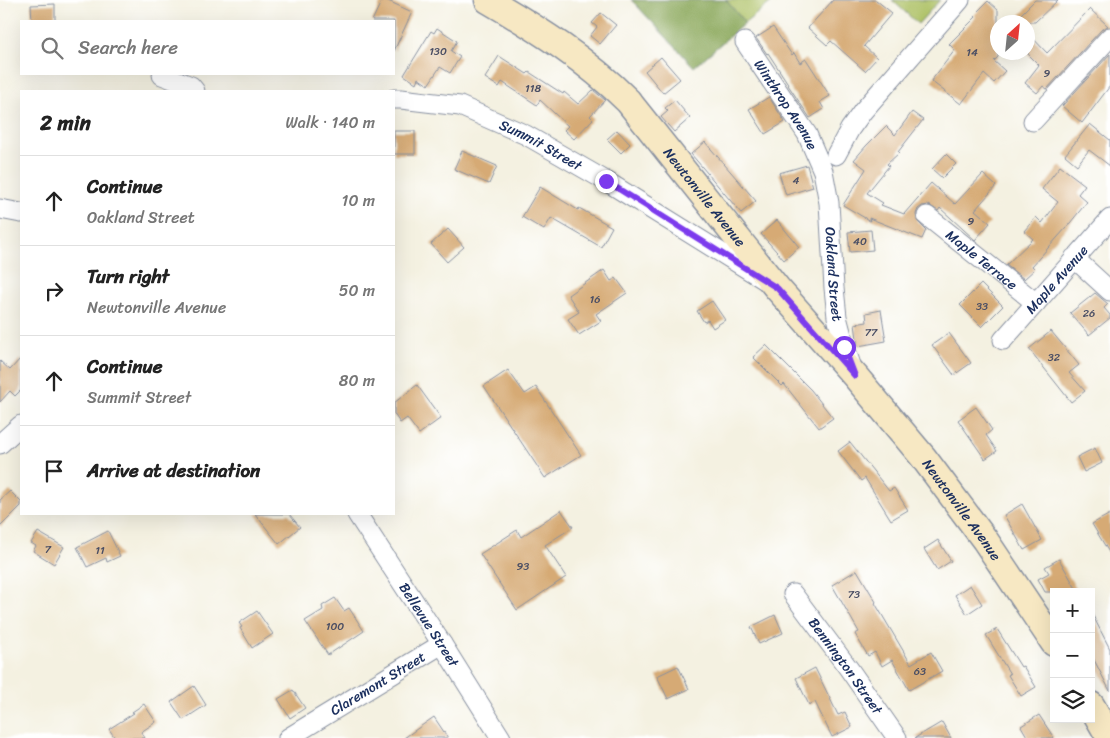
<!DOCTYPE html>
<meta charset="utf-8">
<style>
:root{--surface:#fff;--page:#f2f2f2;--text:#222;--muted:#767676;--line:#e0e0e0}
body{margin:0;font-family:Sriracha,sans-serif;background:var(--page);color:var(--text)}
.controls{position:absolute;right:15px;bottom:15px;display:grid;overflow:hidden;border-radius:0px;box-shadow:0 5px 20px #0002}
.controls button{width:45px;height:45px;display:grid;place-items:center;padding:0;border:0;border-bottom:1px solid var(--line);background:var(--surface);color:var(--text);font:25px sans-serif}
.compass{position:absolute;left:990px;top:15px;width:45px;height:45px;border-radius:50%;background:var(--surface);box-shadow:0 5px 20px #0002;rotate:27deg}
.stop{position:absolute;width:15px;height:15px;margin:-11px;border:4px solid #7c3aed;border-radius:50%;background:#fff}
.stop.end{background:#7c3aed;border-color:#fff;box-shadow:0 1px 5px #0008}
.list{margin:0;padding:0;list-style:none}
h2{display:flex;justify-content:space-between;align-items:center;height:65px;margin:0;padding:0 20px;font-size:21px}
h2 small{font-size:16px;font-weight:400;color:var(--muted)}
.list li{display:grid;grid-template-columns:32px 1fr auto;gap:15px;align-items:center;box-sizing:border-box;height:90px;padding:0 20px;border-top:1px solid var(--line)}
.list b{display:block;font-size:19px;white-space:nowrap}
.list p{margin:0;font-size:16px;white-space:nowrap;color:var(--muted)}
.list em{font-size:16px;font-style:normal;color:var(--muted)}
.icon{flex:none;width:28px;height:28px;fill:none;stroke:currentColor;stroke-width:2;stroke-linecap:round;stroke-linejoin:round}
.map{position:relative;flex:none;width:1110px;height:738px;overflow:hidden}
.search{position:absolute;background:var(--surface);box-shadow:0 5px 20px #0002;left:20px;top:20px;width:375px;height:55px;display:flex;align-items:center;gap:12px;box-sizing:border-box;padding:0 18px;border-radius:0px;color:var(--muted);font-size:19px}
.panel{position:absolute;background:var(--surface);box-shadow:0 5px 20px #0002;left:20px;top:90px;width:375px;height:425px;border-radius:0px}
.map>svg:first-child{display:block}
.green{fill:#adc165;stroke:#647862}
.forest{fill:#8aa75a;stroke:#526b5c}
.building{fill:#d6aa74}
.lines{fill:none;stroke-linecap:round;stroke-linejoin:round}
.street-casing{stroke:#8890a0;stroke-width:21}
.secondary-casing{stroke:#8890a0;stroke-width:29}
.street{stroke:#fff;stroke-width:19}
.secondary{stroke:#f7e8c3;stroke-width:26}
.route{stroke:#7c3aed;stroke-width:6}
.labels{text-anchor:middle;stroke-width:4.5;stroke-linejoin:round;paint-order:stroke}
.number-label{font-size:11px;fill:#4a4e64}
.street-label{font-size:14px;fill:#1b2f5e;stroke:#fff}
</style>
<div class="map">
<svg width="1110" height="738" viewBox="0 0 1110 738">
<rect width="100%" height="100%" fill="#fff"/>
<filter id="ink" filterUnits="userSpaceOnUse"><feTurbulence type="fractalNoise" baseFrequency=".02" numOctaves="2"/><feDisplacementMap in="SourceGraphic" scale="10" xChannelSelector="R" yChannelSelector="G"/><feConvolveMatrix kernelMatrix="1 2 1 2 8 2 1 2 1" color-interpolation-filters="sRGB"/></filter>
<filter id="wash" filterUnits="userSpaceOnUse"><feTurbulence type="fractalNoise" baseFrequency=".0096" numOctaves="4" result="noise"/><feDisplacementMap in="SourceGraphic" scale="20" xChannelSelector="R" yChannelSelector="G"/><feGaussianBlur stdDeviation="1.12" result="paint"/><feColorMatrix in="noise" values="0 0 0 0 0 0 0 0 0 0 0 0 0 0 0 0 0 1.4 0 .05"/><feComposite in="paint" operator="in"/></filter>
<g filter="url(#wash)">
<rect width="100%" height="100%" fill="#f4f1e1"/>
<path class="green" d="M726 0H774L745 23Z
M892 0H940L918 24Z"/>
<path class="forest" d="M631 0H726L745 23 694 67 638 7Z"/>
<g id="blocks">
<path class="building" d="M382 0H386L412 12 394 51V21H372Z
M833 0H876L892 13 864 46 877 58 865 71 831 41 827 45 808 28Z
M1035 0H1058L1035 22H1013Z
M988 1 998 10V57L994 61 1005 71 994 83 984 74 961 104 931 81 955 50 949 44 976 17 974 15Z
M55 4V21H32L31 5Z
M1090 9 1108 26 1102 29 1047 89 1043 86 1037 93 1025 83 1039 65 1028 54V33L1047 53Z
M601 13 616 25 600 44 590 36 597 27 592 23Z
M773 27 792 55 794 53 800 63 806 59 830 96 820 102 824 109 810 118 788 85H789L768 53 767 54 756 38Z
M437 28 457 41 451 51 460 57 450 73 440 67 428 85 418 78 416 83 404 75 431 31 434 33Z
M1110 54V86L1082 123 1062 106Z
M499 56 527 74 529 72 563 94 564 92 578 104 593 90 605 100 590 116 593 119 574 139 564 130 568 126 540 100 537 105 502 82 499 87 485 78Z
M661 57 680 79 663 93 645 71Z
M769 97 785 122 765 134 749 109Z
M675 100 690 118 674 132 661 117 668 111 665 108Z
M912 112 923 120 898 152 899 153 887 164 889 166 867 193 883 203 881 205 904 214 931 183 955 204 983 174 996 186 975 210 990 223 975 240 940 208 938 211 929 205 922 206 918 209 916 214 917 221 926 230 922 239 869 218 870 221 843 205 866 169 854 160 866 146 886 126 895 135Z
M1090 124 1110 140V166L1089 150 1077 165 1065 155Z
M617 130 630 144 621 153 607 139Z
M394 131H415V154H394Z
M705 142 756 201 741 213 691 154Z
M462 151 497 166 489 184 454 169Z
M946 154 956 164 942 178 932 169Z
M807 165 813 187 786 195 779 173Z
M1060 166 1085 185 1078 194 1087 202 1066 228 1032 266 1035 269 1024 279 1006 265 1033 239 1024 231 1036 217 1042 223 1058 202 1042 189Z
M540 187 578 210 579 208 612 227 601 247 551 218 544 230 522 217Z
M777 220 799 247 784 260 761 234Z
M448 229 464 247 447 262 431 244Z
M871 230 873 250 850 252 848 232Z
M604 270 611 281 616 278 627 293 596 314 601 321 579 335 568 319 579 312 568 295Z
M981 284 1003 306 982 327 960 305Z
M1095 293 1108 304 1104 308 1110 315V318L1089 335 1070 313Z
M712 301 725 320 713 328 708 320 704 322 697 311Z
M881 310 886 341 858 346 855 324 867 322 866 313Z
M1051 331 1079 365 1069 373 1085 391 1071 402 1029 349Z
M949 333 971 363 954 375 932 345Z
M766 345 811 390 833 418 819 428 784 384 782 386 753 357Z
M21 358V390L15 396 10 391 0 402V361L10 370Z
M508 370 525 394 536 387 581 455 545 478 484 386Z
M417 385 441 418 419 434 407 418 400 423 394 414V403Z
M976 407 992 430 986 435 997 451 985 459 958 420Z
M850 442 889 491 894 488 908 510 891 520 865 478 861 481 838 451Z
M1095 448 1102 463 1084 472 1077 457Z
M10 491 21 502V506L0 527V500Z
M1022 504 1042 540 1024 550 1004 515Z
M561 510 573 527 545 545 566 577 517 610 480 554 517 530 521 537Z
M255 514H289L300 527 279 544Z
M1110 514V554L1092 524Z
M108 531 120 556 107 562 106 558 87 567 77 547Z
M38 532 64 547 54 564 33 551 36 546 31 543Z
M938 540 951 561 937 570 924 549Z
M1059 559 1078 592H1045L1038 579 1049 573 1045 567Z
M857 570 876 602 875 603 911 664 931 652 942 671 909 690 892 660 882 666 875 652 868 656 855 634 859 632 832 585Z
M970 585 982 604 967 614 955 595Z
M335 598 344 611 349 608 364 631 328 655 305 621 323 610 322 606Z
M257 611 273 634 252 648 240 628 242 627 239 623Z
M1091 612 1110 649V691L1091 654Z
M775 615 783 633 759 644 751 627Z
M997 629 1021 667 1023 666 1036 687 1021 696 1008 675 1010 674 986 635Z
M678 666 689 689 668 699 657 676Z
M815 668 838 715 845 712 852 727 832 737 815 702 809 705 796 678Z
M194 686 206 705 183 720 171 702Z
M293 690 305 708 290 718 278 699Z
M144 704 156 722 141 732 145 738H115L109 729 134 713 132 712Z
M1039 715 1054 738H1028L1021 726Z
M434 717 448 738H404Z
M942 722 951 738H915Z"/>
</g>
</g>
<g filter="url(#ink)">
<use href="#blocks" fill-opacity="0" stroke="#8890a0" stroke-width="1"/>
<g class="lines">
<g class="street-casing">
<g id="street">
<path id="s1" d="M745 42 807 134 823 171 829 203 834 288 837 317 845 347 852 368"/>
<path d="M162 75 191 86 195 91"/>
<path id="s2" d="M394 99H401L460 106 526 135 606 181 765 280"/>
<path d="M1033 121 1110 37"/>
<path d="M836 155 850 129 863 111 960 0"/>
<path d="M0 209 21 213"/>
<path id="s3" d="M927 216 1036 303"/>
<path d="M1074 258 1110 291"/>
<path id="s4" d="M1003 340 1110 219"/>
<path d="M0 444 21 425"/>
<path id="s5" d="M357 514 442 644 501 738"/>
<path id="s6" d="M793 594 849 669 897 738"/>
<path id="s7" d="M288 738 442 644"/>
</g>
</g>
<g class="secondary-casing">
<g id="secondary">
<path id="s8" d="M488 0C538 29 587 60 628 101L777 288 855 376 923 457 985 540 1054 643"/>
<path d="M1091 705 1110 738"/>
</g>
</g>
<use href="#street" class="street"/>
<use href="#secondary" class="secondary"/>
</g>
</g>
<g class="lines" filter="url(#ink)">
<path class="route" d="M606 181 777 288 855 376 844 347"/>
</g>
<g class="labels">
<g class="number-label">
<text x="438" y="55">130</text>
<text x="972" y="56">14</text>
<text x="1047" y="77">9</text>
<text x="533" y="92">118</text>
<text x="796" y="184">4</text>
<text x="971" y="225">9</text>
<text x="860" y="245">40</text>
<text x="595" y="303">16</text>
<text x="982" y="310">33</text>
<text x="1089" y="317">26</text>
<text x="871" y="336">77</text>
<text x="1054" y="361">32</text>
<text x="48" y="553">7</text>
<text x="100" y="554">11</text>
<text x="523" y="570">93</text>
<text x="854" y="598">73</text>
<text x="335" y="630">100</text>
<text x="920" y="675">63</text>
</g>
<g class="street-label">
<text dy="5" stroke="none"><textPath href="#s1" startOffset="75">Winthrop Avenue</textPath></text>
<text dy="5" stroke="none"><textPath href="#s2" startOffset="156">Summit Street</textPath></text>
<text dy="5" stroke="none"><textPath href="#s8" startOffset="296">Newtonville Avenue</textPath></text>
<text dy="5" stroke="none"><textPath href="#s3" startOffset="70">Maple Terrace</textPath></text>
<text dy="5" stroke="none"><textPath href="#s1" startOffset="255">Oakland Street</textPath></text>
<text dy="5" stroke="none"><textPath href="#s4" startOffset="81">Maple Avenue</textPath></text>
<text dy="5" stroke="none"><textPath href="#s8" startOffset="701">Newtonville Avenue</textPath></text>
<text dy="5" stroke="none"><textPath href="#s5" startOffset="132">Bellevue Street</textPath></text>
<text dy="5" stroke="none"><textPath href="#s6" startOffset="89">Bennington Street</textPath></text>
<text dy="5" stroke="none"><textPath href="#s7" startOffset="105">Claremont Street</textPath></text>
</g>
</g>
</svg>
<div class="controls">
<button>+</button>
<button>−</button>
<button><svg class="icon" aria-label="layers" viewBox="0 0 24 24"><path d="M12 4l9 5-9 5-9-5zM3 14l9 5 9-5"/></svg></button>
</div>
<svg class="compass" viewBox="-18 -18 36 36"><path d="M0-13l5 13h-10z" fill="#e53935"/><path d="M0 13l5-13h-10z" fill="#767676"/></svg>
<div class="stop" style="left:844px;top:347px"></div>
<div class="stop end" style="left:606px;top:181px"></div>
<div class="search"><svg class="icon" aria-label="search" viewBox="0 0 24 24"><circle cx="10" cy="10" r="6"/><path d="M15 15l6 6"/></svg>Search here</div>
<section class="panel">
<h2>2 min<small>Walk · 140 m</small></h2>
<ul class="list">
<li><svg class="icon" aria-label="ahead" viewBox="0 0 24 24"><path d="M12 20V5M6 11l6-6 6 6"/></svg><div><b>Continue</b><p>Oakland Street</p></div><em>10 m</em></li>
<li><svg class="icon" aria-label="right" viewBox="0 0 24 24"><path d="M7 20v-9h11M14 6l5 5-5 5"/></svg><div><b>Turn right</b><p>Newtonville Avenue</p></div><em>50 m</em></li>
<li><svg class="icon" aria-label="ahead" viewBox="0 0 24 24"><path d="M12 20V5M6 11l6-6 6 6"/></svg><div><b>Continue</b><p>Summit Street</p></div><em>80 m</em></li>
<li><svg class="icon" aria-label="arrive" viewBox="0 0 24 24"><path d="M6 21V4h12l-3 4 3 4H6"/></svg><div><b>Arrive at destination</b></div></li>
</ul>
</section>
</div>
